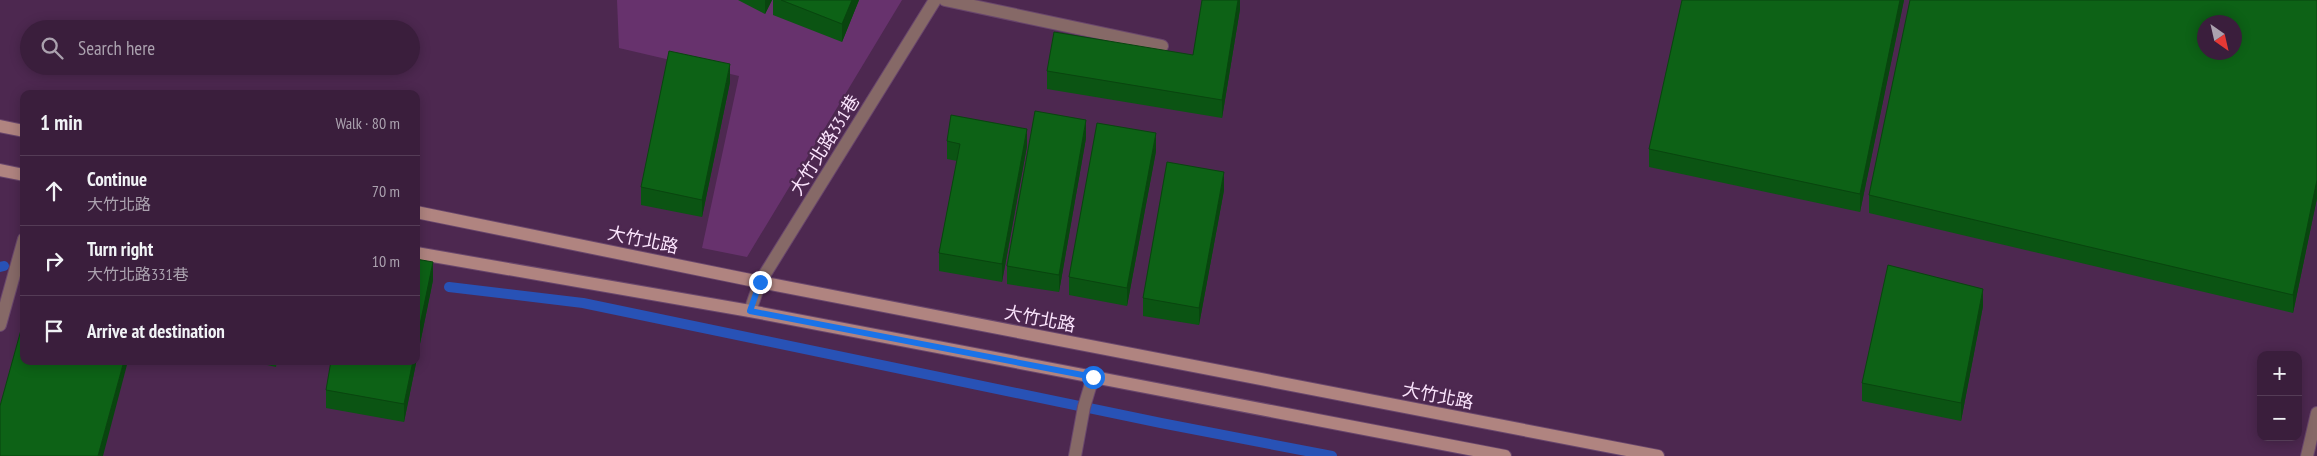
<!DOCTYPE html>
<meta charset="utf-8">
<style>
:root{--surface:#3a1e3c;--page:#412743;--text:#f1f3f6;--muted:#aba2af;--line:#543c56}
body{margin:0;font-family:"PT Sans Narrow","Noto Sans TC",sans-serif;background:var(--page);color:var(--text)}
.controls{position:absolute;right:15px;bottom:15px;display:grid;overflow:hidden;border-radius:10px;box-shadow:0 2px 12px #0003}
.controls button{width:45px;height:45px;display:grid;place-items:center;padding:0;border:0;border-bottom:1px solid var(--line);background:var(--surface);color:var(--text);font:25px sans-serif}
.compass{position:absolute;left:2197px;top:15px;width:45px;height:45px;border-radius:50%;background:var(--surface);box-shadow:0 2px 12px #0003;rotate:146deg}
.stop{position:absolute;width:15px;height:15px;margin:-11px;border:4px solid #1a73e8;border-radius:50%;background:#fff}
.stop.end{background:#1a73e8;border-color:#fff;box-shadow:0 1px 5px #0008}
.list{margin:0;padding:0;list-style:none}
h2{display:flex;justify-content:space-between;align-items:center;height:65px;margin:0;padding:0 20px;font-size:21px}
h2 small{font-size:16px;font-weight:400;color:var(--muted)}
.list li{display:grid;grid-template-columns:32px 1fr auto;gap:15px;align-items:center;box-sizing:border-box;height:70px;padding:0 20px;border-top:1px solid var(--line)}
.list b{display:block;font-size:19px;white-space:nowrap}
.list p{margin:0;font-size:16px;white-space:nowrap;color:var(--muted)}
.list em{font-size:16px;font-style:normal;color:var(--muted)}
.icon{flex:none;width:28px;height:28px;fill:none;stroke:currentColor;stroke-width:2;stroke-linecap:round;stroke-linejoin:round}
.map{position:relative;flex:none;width:2317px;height:456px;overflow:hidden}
.search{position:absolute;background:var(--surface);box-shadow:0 2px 12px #0003;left:20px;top:20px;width:400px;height:55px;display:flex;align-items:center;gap:12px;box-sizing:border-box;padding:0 18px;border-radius:28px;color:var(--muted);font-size:19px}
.panel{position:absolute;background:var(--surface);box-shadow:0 2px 12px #0003;left:20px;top:90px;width:400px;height:275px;border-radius:10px}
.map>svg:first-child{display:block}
.green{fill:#67326d}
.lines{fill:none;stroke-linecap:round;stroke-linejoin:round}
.stream{stroke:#2852b6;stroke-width:10}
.lane-casing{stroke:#69466c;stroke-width:14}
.secondary-casing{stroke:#69466c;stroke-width:14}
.lane{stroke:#866967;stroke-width:12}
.secondary{stroke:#b08480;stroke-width:12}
.wall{fill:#0b5413}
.shaded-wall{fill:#09450f}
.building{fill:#0d6216;stroke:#09450f;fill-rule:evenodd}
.route{stroke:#1a73e8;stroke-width:6}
.labels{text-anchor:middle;stroke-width:4.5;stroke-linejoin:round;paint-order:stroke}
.street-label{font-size:18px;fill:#fbe4fd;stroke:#4d2850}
</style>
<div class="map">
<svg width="2317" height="456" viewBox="0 0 2317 456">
<rect width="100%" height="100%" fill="#4d2850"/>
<path class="green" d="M617 0H902L747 257 702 248 739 76 619 48Z"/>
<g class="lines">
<path class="stream" d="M0 267 4 266
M449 287 583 303 1161 423 1332 456"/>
<g class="lane-casing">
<path id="lane" d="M945 0 1162 46
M750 311 760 282 935 0
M0 325 24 239
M1075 456 1084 407 1093 377
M2307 456 2317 413"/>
</g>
<g class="secondary-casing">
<path id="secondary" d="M0 126 24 131
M0 170 24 175
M416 212 760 282 1658 456
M416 253 750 311 1505 456"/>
</g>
<use href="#lane" class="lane"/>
<use href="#secondary" class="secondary"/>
</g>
<path class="wall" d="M738 0H772L765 14Z
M773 0H859L842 42 773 15Z
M1240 0V9L1222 118 1047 89V71L1193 55Z
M1904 0 1860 212 1649 167V149Z
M2317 0V198L2293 313 1869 213V195Z
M730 82 702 217 641 205V187Z
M1086 138 1059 292 1007 284V266Z
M947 141 1027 146 1002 282 939 271V253L957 161 947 159Z
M1156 151 1127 306 1069 295V277Z
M1224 190 1199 325 1143 316V298Z
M433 280 404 422 326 408V390Z
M1983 306 1961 421 1862 401V383Z
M249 361H277L276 367Z"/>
<path class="shaded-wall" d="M765 0H772L765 14Z
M852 0H859L842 42V24Z
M1238 0H1240V9L1222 118V100Z
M1900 0H1904L1860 212V194Z
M730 64V82L702 217V200Z
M1086 120V138L1059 292V275Z
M1027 129V146L1002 282V264Z
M1156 133V151L1127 306V288Z
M1224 172V190L1199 325V308Z
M2317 180V198L2293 313V295Z
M433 262V280L404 422V404L413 361H416V344Z
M1983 289V306L1961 421V403Z
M124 361H128L103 456H98Z"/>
<path class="building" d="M781 0H852L842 24Z
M1202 0H1238L1222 100 1047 71 1054 32 1193 55Z
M1682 0H1900L1860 194 1649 149Z
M1910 0H2317V180L2293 295 1869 195ZM2204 22H2234V52H2204Z
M669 51 730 64 702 200 641 187Z
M1035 111 1086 120 1059 275 1007 266Z
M951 115 1027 129 1002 264 939 253 960 144 947 141Z
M1097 123 1156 133 1127 288 1069 277Z
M1167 162 1224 172 1199 308 1143 298Z
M416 259 433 262 416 344Z
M1888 265 1983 289 1961 403 1862 383Z
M24 319V361H124L98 456H0V406Z
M331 361H413L404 404 326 390Z"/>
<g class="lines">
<path class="route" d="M760 282 750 311 1093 377"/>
</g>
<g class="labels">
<g class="street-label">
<text transform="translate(825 145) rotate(-58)" y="6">大竹北路331巷</text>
<text transform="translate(643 240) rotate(12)" y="6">大竹北路</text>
<text transform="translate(1040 319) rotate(11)" y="6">大竹北路</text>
<text transform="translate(1438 396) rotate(11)" y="6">大竹北路</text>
</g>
</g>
</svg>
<div class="controls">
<button>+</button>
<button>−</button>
</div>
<svg class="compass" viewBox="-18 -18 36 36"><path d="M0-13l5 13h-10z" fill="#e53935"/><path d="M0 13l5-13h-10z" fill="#aba2af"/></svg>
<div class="stop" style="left:1093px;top:377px"></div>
<div class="stop end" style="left:760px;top:282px"></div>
<div class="search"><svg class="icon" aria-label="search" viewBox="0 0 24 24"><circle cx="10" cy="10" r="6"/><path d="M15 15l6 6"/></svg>Search here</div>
<section class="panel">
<h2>1 min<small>Walk · 80 m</small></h2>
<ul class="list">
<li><svg class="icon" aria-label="ahead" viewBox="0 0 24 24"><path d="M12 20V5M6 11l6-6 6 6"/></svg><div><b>Continue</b><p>大竹北路</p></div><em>70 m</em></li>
<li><svg class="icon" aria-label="right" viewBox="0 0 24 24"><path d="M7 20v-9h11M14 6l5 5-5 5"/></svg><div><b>Turn right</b><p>大竹北路331巷</p></div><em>10 m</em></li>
<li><svg class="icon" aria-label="arrive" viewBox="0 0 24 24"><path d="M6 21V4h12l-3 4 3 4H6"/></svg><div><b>Arrive at destination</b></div></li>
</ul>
</section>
</div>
